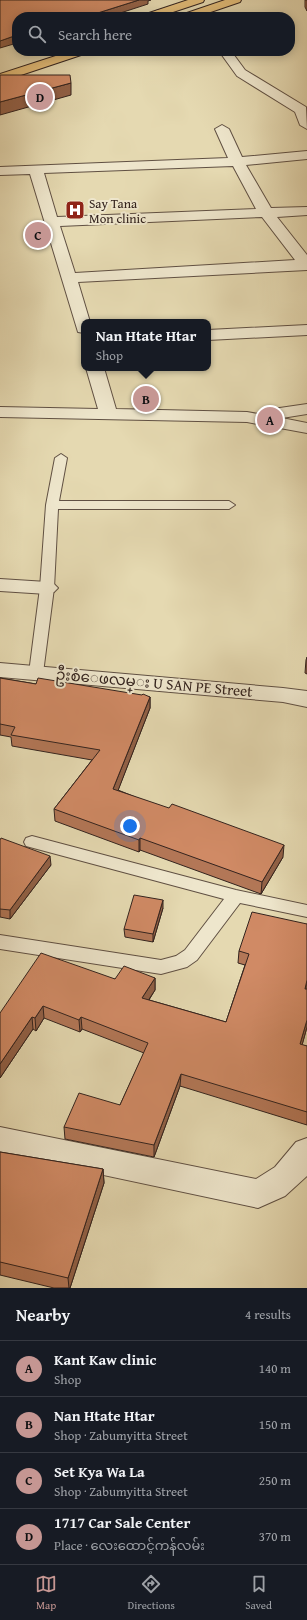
<!DOCTYPE html>
<meta charset="utf-8">
<style>
:root{--surface:#171b24;--page:#20242c;--text:#f1f3f6;--muted:#9ea1a6;--line:#363941;--accent:#c59692}
body{margin:0;font-family:"Gentium Book Plus","Noto Sans Myanmar",serif;background:var(--page);color:var(--text)}
.you{position:absolute;left:130px;top:826px;width:14px;height:14px;margin:-10px;border:3px solid #fff;border-radius:50%;background:#1a73e8;box-shadow:0 0 0 6px #1a73e833}
.badge{display:grid;place-items:center;width:26px;height:26px;border-radius:50%;background:var(--accent);color:#111;font-size:13px;font-weight:700}
.pin{position:absolute;translate:-50% -50%;border:2px solid #fff;box-shadow:0 1px 4px #0006}
.popup{position:absolute;left:81px;top:319px;width:130px;height:52px;box-sizing:border-box;display:grid;place-content:center;border-radius:8px;background:var(--surface);filter:drop-shadow(0 1px 3px #0005);font-size:13px;white-space:nowrap;color:var(--muted)}
.popup b{font-size:15px;color:var(--text)}
.popup::after{content:'';position:absolute;left:50%;top:100%;margin-left:-8px;border:8px solid transparent;border-top-color:var(--surface)}
.list{margin:0;padding:0;list-style:none}
h2{display:flex;justify-content:space-between;align-items:center;height:52px;margin:0;padding:0 16px;font-size:17px}
h2 small{font-size:13px;font-weight:400;color:var(--muted)}
.list li{display:grid;grid-template-columns:26px 1fr auto;gap:12px;align-items:center;box-sizing:border-box;height:56px;padding:0 16px;border-top:1px solid var(--line)}
.list b{display:block;font-size:15px;white-space:nowrap}
.list p{margin:0;font-size:13px;white-space:nowrap;color:var(--muted)}
.list em{font-size:13px;font-style:normal;color:var(--muted)}
.icon{flex:none;width:22px;height:22px;fill:none;stroke:currentColor;stroke-width:2;stroke-linecap:round;stroke-linejoin:round}
.map{position:relative;flex:none;width:307px;height:1288px;overflow:hidden}
.search{position:absolute;background:var(--surface);box-shadow:0 2px 10px #0003;left:12px;right:12px;top:12px;height:44px;display:flex;align-items:center;gap:10px;box-sizing:border-box;padding:0 14px;border-radius:16px;color:var(--muted);font-size:15px}
.sheet{height:276px;background:var(--surface)}
nav{display:flex;justify-content:space-around;align-items:center;box-sizing:border-box;height:56px;border-top:1px solid var(--line);background:var(--surface);font-size:11px;color:var(--muted)}
nav a{display:grid;justify-items:center;gap:2px}
nav .on{color:var(--accent)}
.map>svg:first-child{display:block}
.lines{fill:none;stroke-linecap:round;stroke-linejoin:round}
.service-casing{stroke:#605043;stroke-width:2}
.minor-casing{stroke:#605043;stroke-width:2}
.primary-casing{stroke:#33231e;stroke-width:2}
.service{fill:#eee6cc;fill-rule:evenodd}
.minor{fill:#eee6cc;fill-rule:evenodd}
.primary{fill:#e2bc78;fill-rule:evenodd}
.wall{fill:#b37757;stroke:#33231e}
.shaded-wall{fill:#926147;stroke:#33231e}
.building{fill:#d08a65;stroke:#33231e}
.labels{text-anchor:middle;stroke-width:4;stroke-linejoin:round;paint-order:stroke}
.far-poi-label{font-size:13px;fill:#33231e;stroke:#eee6cc;text-anchor:start}
.street-label{font-size:15px;fill:#33231e;stroke:#eee6cc}
</style>
<div class="map">
<svg width="307" height="1288" viewBox="0 0 307 1288">
<rect width="100%" height="100%" fill="#e5d9b1"/>
<filter id="stains"><feTurbulence type="fractalNoise" baseFrequency=".005" numOctaves="4"/><feColorMatrix values="0 0 0 0 .2 0 0 0 0 .09 0 0 0 0 .02 0 0 0 .5 -.17"/></filter>
<radialGradient id="worn" r=".72"><stop offset=".6" stop-color="#630" stop-opacity="0"/><stop offset="1" stop-color="#630" stop-opacity=".3"/></radialGradient>
<g class="lines">
<g class="service-casing">
<path id="service" d="M61 454 67 458 59 501H229L235 505 229 509H58L54 588 43 673 41 676H31L29 673 40 588 46 505 55 458Z
M32 836 236 890 307 905V917L240 903 197 960 187 967 161 974 0 949V935L161 960 176 956 185 950 224 899 26 846 24 842 26 838Z"/>
</g>
<g class="minor-casing">
<path id="minor" d="M160 10 179 15 181 17 156 15 154 13 156 11Z
M219 51H231L245 70 306 107 307 129 300 125 295 112 237 76Z
M222 125 229 129 242 157 307 151V159L246 165 271 208 307 207V215L277 217 307 255V270L78 282 90 322H84V333L78 332 30 174 0 175V167L228 158 215 129ZM233 166 256 209 57 217 44 173ZM262 217 295 260 75 273 60 226Z
M307 325V335L208 340V330Z
M86 368H104L116 409 247 412 258 414 260 411 266 410 307 404V414L282 418 307 423V433L247 422 0 417V407L98 409Z
M0 579 47 582 54 584 58 588 54 592 47 594 0 591Z
M0 663 283 688 307 691V707L283 702 0 677Z
M0 1127 256 1179 275 1167 296 1142 307 1138V1176L285 1196 258 1208 0 1153Z"/>
</g>
<g class="primary-casing">
<path id="primary" d="M188 0H204L203 2 158 17H141L143 15Z
M225 0H241L240 2 196 17H179L181 15Z
M71 51H89L87 53 0 82V74Z"/>
</g>
<use href="#service" class="service"/>
<use href="#minor" class="minor"/>
<use href="#primary" class="primary"/>
</g>
<path class="wall" d="M305 0H307V11L305 7Z
M307 657V674L305 673 306 660Z
M0 678 36 684 150 697V708L118 790 283 857 261 894 140 850 139 852 55 821 54 809 92 760 12 746 11 737 0 735Z
M0 840 51 865 10 919 0 917Z
M163 908 153 942 125 937 124 929Z
M307 924V1027L302 1045 307 1046V1125L180 1086 154 1157 65 1139 64 1127 120 1105 144 1053 82 1029 80 1032 44 1018 36 1031 33 1029 0 1078V1013L115 979 155 978V990L149 1000 226 1022 245 965 238 963 239 951Z
M0 1152 103 1169 104 1183 70 1288H54L0 1275Z"/>
<path class="shaded-wall" d="M139 0H151L148 1V4L108 17H85Z
M17 35V43L0 48V41Z
M71 83V95L0 115V102Z
M150 697V708L114 801 113 789Z
M140 838V850L139 852V840Z
M284 845 283 857 261 894 262 882Z
M50 856 51 865 10 919V910Z
M163 900V908L153 942V934Z
M155 978V990L142 1010V998Z
M307 980V989L303 1001 305 989Z
M43 1006 44 1018 36 1031 35 1018Z
M32 1017 33 1029 0 1078V1064Z
M81 1017 82 1029 80 1032 79 1020Z
M307 1020V1027L299 1056 300 1044Z
M181 1074 180 1086 154 1157V1145Z
M103 1169 104 1183 70 1288H69L68 1278Z"/>
<path class="building" d="M0 0H139L85 17H17V35L0 41Z
M0 75H70L71 83 0 102Z
M0 678 36 684 38 678 142 695 143 694 150 697 113 789 169 808 172 804 284 845 262 882 140 838 139 840 54 809 100 750 11 735 15 727 0 724Z
M1 838 50 856 10 910 0 909V840Z
M134 895 163 900 153 934 124 929Z
M252 912 307 924V980L305 989H307V1020L300 1044 307 1046V1112L181 1074 154 1145 64 1127 79 1093 120 1105 148 1043 81 1017 79 1020 43 1006 35 1018 32 1017 0 1064V1013L41 953 115 979 124 966 155 978 142 998 226 1022 249 954 239 951Z
M0 1152 103 1169 68 1278 0 1262Z"/>
<defs>
<g id="hospital-square" transform="scale(1)"><rect x="-9" y="-9" width="18" height="18" rx="4" fill="#8f2418" stroke="#eee6cc"/><path d="M-5-5h3v3.5h4V-5h3V5h-3V1.5h-4V5h-3Z" fill="#fff"/></g>
</defs>
<g fill-rule="evenodd">
<use href="#hospital-square" x="75" y="210"/>
</g>
<g class="labels">
<g class="far-poi-label">
<text x="89" y="208">Say Tana<tspan x="89" dy="15">Mon clinic</tspan></text>
</g>
<g class="street-label">
<text transform="translate(154 683) rotate(5)" y="5">ဦးစံေဖလမ္း U SAN PE Street</text>
</g>
</g>
<rect width="100%" height="100%" filter="url(#stains)"/>
<rect width="100%" height="100%" fill="url(#worn)"/>
</svg>
<div class="you"></div>
<div class="pin badge" style="left:270px;top:420px">A</div>
<div class="pin badge" style="left:146px;top:399px">B</div>
<div class="popup"><b>Nan Htate Htar</b>Shop</div>
<div class="pin badge" style="left:38px;top:235px">C</div>
<div class="pin badge" style="left:40px;top:97px">D</div>
<div class="search"><svg class="icon" aria-label="search" viewBox="0 0 24 24"><circle cx="10" cy="10" r="6"/><path d="M15 15l6 6"/></svg>Search here</div>
</div>
<section class="sheet">
<h2>Nearby<small>4 results</small></h2>
<ul class="list">
<li><span class="badge">A</span><div><b>Kant Kaw clinic</b><p>Shop</p></div><em>140 m</em></li>
<li><span class="badge">B</span><div><b>Nan Htate Htar</b><p>Shop · Zabumyitta Street</p></div><em>150 m</em></li>
<li><span class="badge">C</span><div><b>Set Kya Wa La</b><p>Shop · Zabumyitta Street</p></div><em>250 m</em></li>
<li><span class="badge">D</span><div><b>1717 Car Sale Center</b><p>Place · လေးထောင့်ကန်လမ်း</p></div><em>370 m</em></li>
</ul>
</section>
<nav>
<a class="on"><svg class="icon" aria-label="map" viewBox="0 0 24 24"><path d="M3 6l6-2 6 2 6-2v14l-6 2-6-2-6 2zM9 4v14M15 6v14"/></svg>Map</a>
<a><svg class="icon" aria-label="directions" viewBox="0 0 24 24"><path d="M12 3l9 9-9 9-9-9zM9 14v-3h6M13 9l2 2-2 2"/></svg>Directions</a>
<a><svg class="icon" aria-label="saved" viewBox="0 0 24 24"><path d="M7 4h10v16l-5-4-5 4z"/></svg>Saved</a>
</nav>
